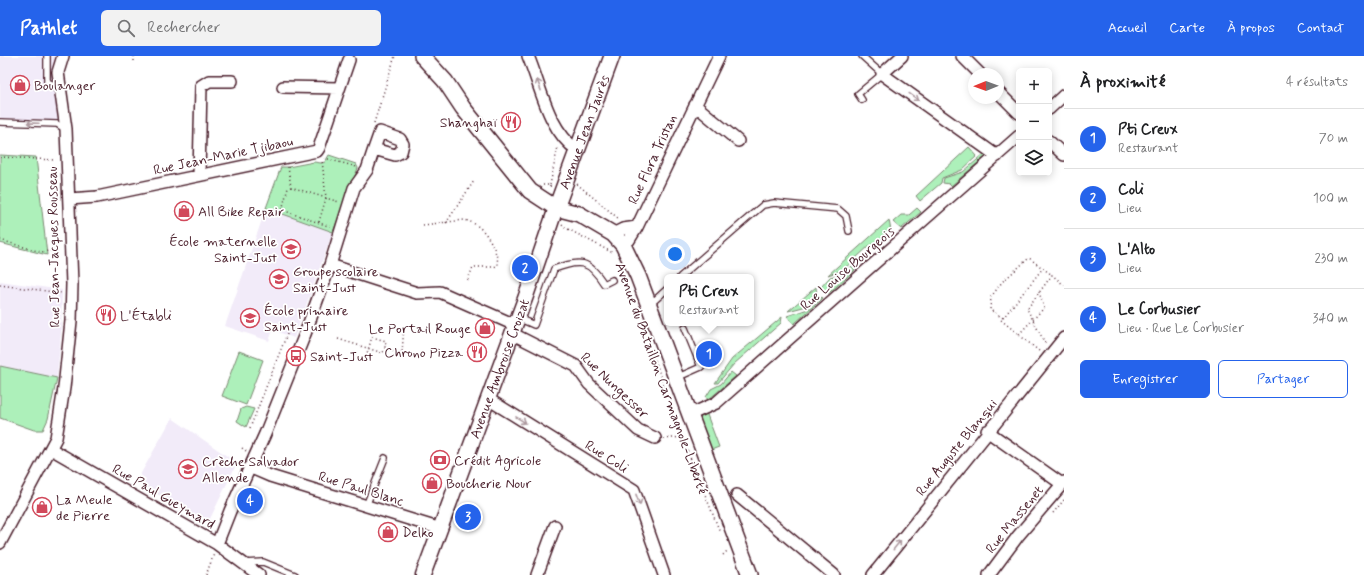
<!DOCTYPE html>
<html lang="fr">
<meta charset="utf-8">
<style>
:root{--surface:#fff;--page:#f2f2f2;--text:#202124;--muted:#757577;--line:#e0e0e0;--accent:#2563eb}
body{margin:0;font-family:Mynerve,sans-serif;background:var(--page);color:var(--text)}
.controls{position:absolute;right:12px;top:12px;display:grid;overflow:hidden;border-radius:6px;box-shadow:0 2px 10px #0003}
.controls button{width:36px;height:36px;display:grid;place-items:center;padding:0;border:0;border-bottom:1px solid var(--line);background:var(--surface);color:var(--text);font:20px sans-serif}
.compass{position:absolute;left:968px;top:12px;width:36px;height:36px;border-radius:50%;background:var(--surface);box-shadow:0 2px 10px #0003;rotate:269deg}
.you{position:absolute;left:675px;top:198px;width:14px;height:14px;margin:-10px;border:3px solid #fff;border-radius:50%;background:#1a73e8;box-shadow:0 0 0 6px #1a73e833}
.badge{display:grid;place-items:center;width:26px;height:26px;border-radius:50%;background:var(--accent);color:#fff;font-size:13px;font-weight:700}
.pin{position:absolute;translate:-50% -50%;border:2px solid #fff;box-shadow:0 1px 4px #0006}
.popup{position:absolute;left:664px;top:218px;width:90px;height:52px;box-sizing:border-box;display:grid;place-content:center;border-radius:6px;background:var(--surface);filter:drop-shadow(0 1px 3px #0005);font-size:13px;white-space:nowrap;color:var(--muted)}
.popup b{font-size:15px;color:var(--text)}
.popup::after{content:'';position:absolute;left:50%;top:100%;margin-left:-8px;border:8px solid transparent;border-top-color:var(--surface)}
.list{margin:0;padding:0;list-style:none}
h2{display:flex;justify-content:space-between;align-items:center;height:52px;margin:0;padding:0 16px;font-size:17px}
h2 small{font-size:13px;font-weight:400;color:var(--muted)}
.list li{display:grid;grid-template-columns:26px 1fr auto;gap:12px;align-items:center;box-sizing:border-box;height:60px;padding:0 16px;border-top:1px solid var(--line)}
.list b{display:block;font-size:15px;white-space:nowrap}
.list p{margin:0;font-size:13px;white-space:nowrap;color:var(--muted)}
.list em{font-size:13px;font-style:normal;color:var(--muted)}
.actions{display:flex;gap:8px;padding:12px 16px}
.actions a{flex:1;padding:9px 0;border:1px solid var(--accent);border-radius:6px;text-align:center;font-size:14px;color:var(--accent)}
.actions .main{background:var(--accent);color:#fff}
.icon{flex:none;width:22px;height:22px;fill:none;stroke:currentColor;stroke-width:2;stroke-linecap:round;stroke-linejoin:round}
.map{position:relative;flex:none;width:1064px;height:519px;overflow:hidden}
header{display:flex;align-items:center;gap:24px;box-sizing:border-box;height:56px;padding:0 20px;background:var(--accent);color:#fff}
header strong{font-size:19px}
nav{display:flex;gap:22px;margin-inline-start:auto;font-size:14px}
.search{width:280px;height:36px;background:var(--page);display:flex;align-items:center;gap:10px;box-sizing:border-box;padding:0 14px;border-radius:6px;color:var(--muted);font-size:15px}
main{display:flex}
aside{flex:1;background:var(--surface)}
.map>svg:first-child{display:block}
.built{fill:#f2ebf9}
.green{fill:#adf0ba;stroke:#7c8872}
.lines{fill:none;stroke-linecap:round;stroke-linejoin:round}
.service-casing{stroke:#4a1f2b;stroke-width:8}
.minor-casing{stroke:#4a1f2b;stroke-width:14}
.tertiary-casing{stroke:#4a1f2b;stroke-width:17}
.secondary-casing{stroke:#4a1f2b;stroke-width:18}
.path{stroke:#4a1f2b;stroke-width:1.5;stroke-dasharray:1 3;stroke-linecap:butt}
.service{stroke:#fff;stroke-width:5.5}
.minor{stroke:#fff;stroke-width:11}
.tertiary{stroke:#fff;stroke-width:14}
.secondary{stroke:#fff;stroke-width:15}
.oneway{stroke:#ae9aa0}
.labels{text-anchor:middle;stroke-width:3.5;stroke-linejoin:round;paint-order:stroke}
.poi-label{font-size:14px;fill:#4a1f2b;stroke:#fff;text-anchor:start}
.street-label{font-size:14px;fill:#4a1f2b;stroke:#fff}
</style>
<header>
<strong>Pathlet</strong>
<div class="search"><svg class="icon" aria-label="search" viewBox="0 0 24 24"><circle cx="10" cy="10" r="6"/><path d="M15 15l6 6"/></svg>Rechercher</div>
<nav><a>Accueil</a><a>Carte</a><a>À propos</a><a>Contact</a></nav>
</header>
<main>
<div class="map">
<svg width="1064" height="519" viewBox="0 0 1064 519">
<rect width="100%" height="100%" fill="#fff"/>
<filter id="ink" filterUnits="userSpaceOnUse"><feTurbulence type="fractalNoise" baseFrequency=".025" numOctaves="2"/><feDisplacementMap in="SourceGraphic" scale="8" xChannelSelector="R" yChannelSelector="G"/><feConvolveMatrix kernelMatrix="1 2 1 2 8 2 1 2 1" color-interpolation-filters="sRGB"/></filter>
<g filter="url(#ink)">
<path class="built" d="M0 0H55L60 72 0 70Z
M266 152 333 176 294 282 273 274 269 285 225 270Z
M0 225 62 234 61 277 57 322 0 310Z
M172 362 237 407 207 469 143 429 146 423 140 419Z"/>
<path class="green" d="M969 91 977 100 962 114 942 122 941 127 920 145 916 140Z
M984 98 986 100 951 130 949 128 943 127 944 122 963 116Z
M0 99 36 101 47 199 0 187Z
M329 99 356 108 358 112 333 176 266 152 281 111H288L314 106 321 107 325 106Z
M917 152 921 156 901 173 893 166 901 159H909Z
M889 164 891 175 880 185 869 190 843 214 828 219Z
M852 210 855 214 828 238 820 232 830 221 844 217Z
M816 231 817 241 807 250 788 255Z
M822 241 823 242 794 268 787 260 808 253Z
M782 261 781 267 734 308 718 327H715L732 303Z
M239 295 263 304 246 349 222 340Z
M0 310 57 322 48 363 43 374H34L0 362Z
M731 316 736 320 708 344 706 341 711 333 721 328Z
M246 351 254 353 246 371 237 365 241 353Z
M706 356 719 391 711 394 698 359Z"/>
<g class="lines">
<g class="service-casing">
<path id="service" d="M47 0V26L55 29 59 28
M862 44 858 38 882 18 862 0
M0 66 57 68 65 73
M680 221 763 149 774 147 838 153 846 160 849 175
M648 246 655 244 667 233
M518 262 534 269 554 213C580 203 589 204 604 228L612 224
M676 322 701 311 685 272
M366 450 385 402
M244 507 263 506 295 519"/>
</g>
<g class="minor-casing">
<path id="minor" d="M528 0C541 31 548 74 577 94
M902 0 882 18 997 100
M962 0 980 18
M283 31 339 32
M998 36 1019 57
M695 49 738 85
M1049 53 1064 39
M380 76 400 83 403 88 401 96 395 99 374 93Z
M1049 85 1064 99
M199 119 201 30 209 25H232
M69 143 97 141 317 95 319 92 349 4
M613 178 623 173 637 171
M623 189 629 184 637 171 719 0
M330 209 417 237 440 236 515 269
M511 277 576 310 589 328 638 374 655 382
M488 343 634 434 664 519
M689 359 716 347 1019 80
M987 375 1062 428
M51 393 217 488 259 519
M249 411 270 420 441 473
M737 439 834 519
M0 487 56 382 64 332 71 265 72 228 66 73 58 16 63 0
M217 488 230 455 265 378 305 278 330 209 354 132 367 114 374 93
M537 519 555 470
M873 519 1064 282
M989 519 1018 480 1064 426"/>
</g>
<g class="tertiary-casing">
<g id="tertiary">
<path id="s1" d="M423 519 526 240 556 152"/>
</g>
</g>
<g class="secondary-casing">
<g id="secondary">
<path d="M422 0 445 25 463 52 530 135 556 152 579 158 613 178 623 189 638 220 750 519"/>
<path id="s2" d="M556 152 612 0"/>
</g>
</g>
<path class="path" d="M134 0V7
M374 67 395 0
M0 101 55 104
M324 102 357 111
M288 111 291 131 326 142 322 104
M577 128 619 163
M543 129H550V131
M550 129 558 90
M291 131 288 132 282 154 331 171
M319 166 326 142 339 146
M446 167 474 125
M562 168 566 172 613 197
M423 169 464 164C483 167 497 191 498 209L494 211H473L467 226
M0 184 41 196 57 194
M0 229 62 237
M1003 262 1043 212
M1019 278 1044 252 1039 236
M338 283 383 297 385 292 402 297 404 270 418 269
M1045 287 1027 253 1052 219 1064 229
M651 293 682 381 720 476
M1039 295 1001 264 1003 262 990 254 991 241 1002 226 1029 202 1052 219
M365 304 372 281 386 285 385 291
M250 372 289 273 296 275
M664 383 682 381
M242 392 246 395
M1053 457 1064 444
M723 499 727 495
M206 519 214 498"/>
<use href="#service" class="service"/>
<use href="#minor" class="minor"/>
<use href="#tertiary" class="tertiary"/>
<use href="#secondary" class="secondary"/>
</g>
<defs><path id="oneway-shaft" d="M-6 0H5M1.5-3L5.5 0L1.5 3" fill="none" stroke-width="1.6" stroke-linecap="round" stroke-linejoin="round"/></defs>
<g class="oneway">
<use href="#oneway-shaft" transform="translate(539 29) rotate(-110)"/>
<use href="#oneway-shaft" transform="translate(914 41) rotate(36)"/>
<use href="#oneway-shaft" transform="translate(33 67) rotate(-178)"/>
<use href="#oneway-shaft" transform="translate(521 364) rotate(32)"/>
<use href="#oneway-shaft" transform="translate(638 444) rotate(70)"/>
<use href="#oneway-shaft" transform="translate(897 489) rotate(-51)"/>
</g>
</g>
<defs>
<g id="shop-ring" transform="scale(1)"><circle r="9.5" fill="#fff" stroke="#d1495b" stroke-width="1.5"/><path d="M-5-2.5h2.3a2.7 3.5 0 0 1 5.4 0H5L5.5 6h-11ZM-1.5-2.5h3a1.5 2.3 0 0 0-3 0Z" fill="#d1495b"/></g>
<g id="restaurant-ring" transform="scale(1)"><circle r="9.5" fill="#fff" stroke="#d1495b" stroke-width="1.5"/><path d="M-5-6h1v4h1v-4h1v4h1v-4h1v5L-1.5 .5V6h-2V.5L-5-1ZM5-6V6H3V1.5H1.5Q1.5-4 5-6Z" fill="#d1495b"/></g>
<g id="school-ring" transform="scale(1)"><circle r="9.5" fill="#fff" stroke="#d1495b" stroke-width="1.5"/><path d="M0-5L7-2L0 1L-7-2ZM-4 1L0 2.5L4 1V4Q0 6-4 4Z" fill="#d1495b"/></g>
<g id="bus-ring" transform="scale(1)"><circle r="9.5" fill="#fff" stroke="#d1495b" stroke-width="1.5"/><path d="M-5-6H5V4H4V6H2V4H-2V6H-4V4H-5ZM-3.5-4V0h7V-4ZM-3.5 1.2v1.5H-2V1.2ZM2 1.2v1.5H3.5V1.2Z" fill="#d1495b"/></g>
<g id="bank-ring" transform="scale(1)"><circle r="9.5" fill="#fff" stroke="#d1495b" stroke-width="1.5"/><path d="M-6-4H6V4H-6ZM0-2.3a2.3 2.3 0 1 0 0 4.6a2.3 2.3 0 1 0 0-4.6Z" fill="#d1495b"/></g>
</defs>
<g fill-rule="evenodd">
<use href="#shop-ring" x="20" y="29"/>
<use href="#restaurant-ring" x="511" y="66"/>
<use href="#shop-ring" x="184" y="155"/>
<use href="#school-ring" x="291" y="193"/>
<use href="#school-ring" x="279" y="223"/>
<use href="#restaurant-ring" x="106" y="259"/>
<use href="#school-ring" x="250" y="262"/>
<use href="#shop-ring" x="485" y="272"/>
<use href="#restaurant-ring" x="477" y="296"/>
<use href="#bus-ring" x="296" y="300"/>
<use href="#bank-ring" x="440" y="404"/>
<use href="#school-ring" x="188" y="413"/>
<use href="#shop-ring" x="432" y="427"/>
<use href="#shop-ring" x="42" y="451"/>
<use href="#shop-ring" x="388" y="476"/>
</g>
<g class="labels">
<g class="poi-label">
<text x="34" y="34">Boulanger</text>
<text x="497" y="71" text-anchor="end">Shanghaï</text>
<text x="198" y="160">All Bike Repair</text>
<text x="277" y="190" text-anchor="end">École maternelle<tspan x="277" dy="16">Saint-Just</tspan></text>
<text x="293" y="220">Groupe scolaire<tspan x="293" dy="16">Saint-Just</tspan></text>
<text x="264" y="259">École primaire<tspan x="264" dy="16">Saint-Just</tspan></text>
<text x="120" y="264">L'Établi</text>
<text x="471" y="277" text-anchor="end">Le Portail Rouge</text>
<text x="463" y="301" text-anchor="end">Chrono Pizza</text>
<text x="310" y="305">Saint-Just</text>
<text x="454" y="409">Crédit Agricole</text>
<text x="202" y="410">Crèche Salvador<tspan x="202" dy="16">Allende</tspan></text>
<text x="446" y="432">Boucherie Nour</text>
<text x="56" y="448">La Meule<tspan x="56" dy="16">de Pierre</tspan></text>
<text x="402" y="481">Delko</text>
</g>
<g class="street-label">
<text dy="5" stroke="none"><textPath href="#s2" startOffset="81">Avenue Jean Jaurès</textPath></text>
<text transform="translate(223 99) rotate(-12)" y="5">Rue Jean-Marie Tjibaou</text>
<text transform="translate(652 103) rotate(-65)" y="5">Rue Flora Tristan</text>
<text transform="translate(53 191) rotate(-91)" y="5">Rue Jean-Jacques Rousseau</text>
<text transform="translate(847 212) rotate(-41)" y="5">Rue Louise Bourgeois</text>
<text dy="5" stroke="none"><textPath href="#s1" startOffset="220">Avenue Ambroise Croizat</textPath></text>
<text transform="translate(662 322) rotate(70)" y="5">Avenue du Bataillon Carmagnole-Liberté</text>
<text transform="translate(615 329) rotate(44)" y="5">Rue Nungesser</text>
<text transform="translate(956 391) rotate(-51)" y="5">Rue Auguste Blanqui</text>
<text transform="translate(607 400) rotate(32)" y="5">Rue Coli</text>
<text transform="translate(361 432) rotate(17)" y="5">Rue Paul Blanc</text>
<text transform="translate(164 440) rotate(30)" y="5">Rue Paul Gueymard</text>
<text transform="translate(1014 463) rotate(-51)" y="5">Rue Massenet</text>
</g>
</g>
</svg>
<div class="controls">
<button>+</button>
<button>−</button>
<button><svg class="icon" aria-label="layers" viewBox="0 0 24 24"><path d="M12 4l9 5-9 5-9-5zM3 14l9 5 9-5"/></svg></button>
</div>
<svg class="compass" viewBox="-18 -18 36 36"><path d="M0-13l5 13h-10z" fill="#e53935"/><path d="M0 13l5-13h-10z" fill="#757577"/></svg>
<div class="you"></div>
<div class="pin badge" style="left:709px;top:298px">1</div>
<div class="popup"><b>Pti Creux</b>Restaurant</div>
<div class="pin badge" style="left:525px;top:212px">2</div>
<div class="pin badge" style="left:468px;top:461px">3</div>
<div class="pin badge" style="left:250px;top:445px">4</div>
</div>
<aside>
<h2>À proximité<small>4 résultats</small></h2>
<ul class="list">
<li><span class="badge">1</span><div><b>Pti Creux</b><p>Restaurant</p></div><em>70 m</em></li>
<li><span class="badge">2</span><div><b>Coli</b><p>Lieu</p></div><em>100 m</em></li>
<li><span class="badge">3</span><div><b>L'Alto</b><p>Lieu</p></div><em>230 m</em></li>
<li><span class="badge">4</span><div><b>Le Corbusier</b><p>Lieu · Rue Le Corbusier</p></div><em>340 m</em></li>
</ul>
<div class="actions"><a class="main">Enregistrer</a><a>Partager</a></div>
</aside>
</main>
